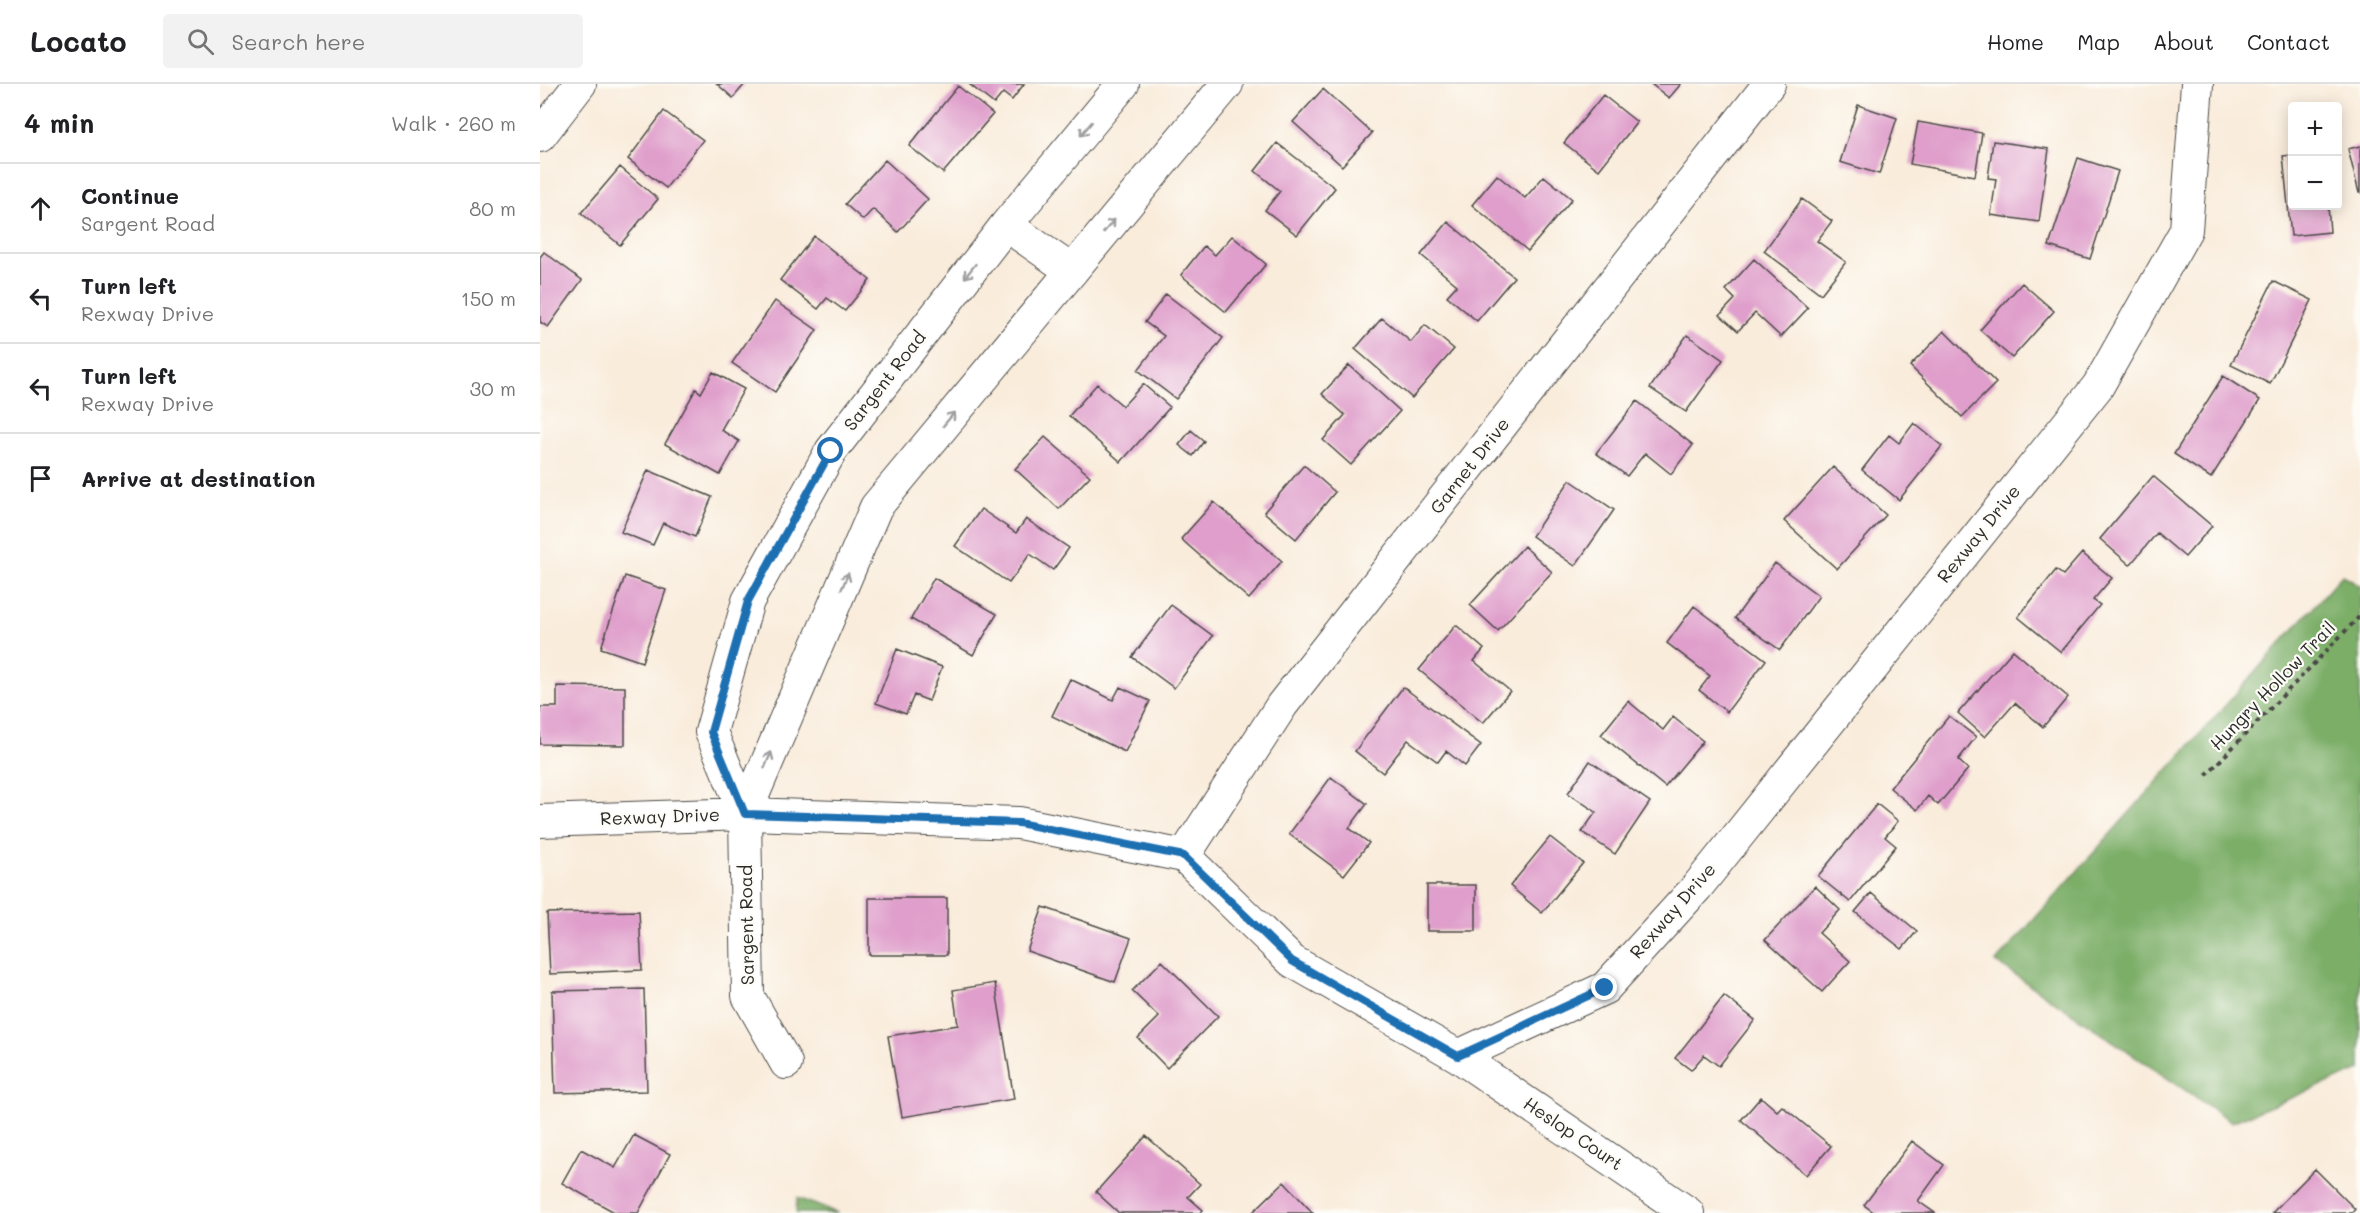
<!DOCTYPE html>
<meta charset="utf-8">
<style>
:root{--surface:#fff;--page:#f2f2f2;--text:#202124;--muted:#757577;--line:#e0e0e0}
body{margin:0;font-family:Mali,sans-serif;background:var(--page);color:var(--text)}
.controls{position:absolute;right:18px;top:18px;display:grid;overflow:hidden;border-radius:6px;box-shadow:0 3px 15px #0003}
.controls button{width:54px;height:54px;display:grid;place-items:center;padding:0;border:0;border-bottom:2px solid var(--line);background:var(--surface);color:var(--text);font:30px sans-serif}
.stop{position:absolute;width:18px;height:18px;margin:-14px;border:4px solid #1f6fb2;border-radius:50%;background:#fff}
.stop.end{background:#1f6fb2;border-color:#fff;box-shadow:0 2px 6px #0008}
.list{margin:0;padding:0;list-style:none}
h2{display:flex;justify-content:space-between;align-items:center;height:78px;margin:0;padding:0 24px;font-size:26px}
h2 small{font-size:20px;font-weight:400;color:var(--muted)}
.list li{display:grid;grid-template-columns:39px 1fr auto;gap:18px;align-items:center;box-sizing:border-box;height:90px;padding:0 24px;border-top:2px solid var(--line)}
.list b{display:block;font-size:22px;white-space:nowrap}
.list p{margin:0;font-size:20px;white-space:nowrap;color:var(--muted)}
.list em{font-size:20px;font-style:normal;color:var(--muted)}
.icon{flex:none;width:33px;height:33px;fill:none;stroke:currentColor;stroke-width:2;stroke-linecap:round;stroke-linejoin:round}
.map{position:relative;flex:none;width:1820px;height:1129px;overflow:hidden}
header{display:flex;align-items:center;gap:36px;box-sizing:border-box;height:84px;padding:0 30px;background:var(--surface);border-bottom:2px solid var(--line)}
header strong{font-size:28px}
nav{display:flex;gap:33px;margin-inline-start:auto;font-size:21px}
.search{width:420px;height:54px;background:var(--page);display:flex;align-items:center;gap:15px;box-sizing:border-box;padding:0 21px;border-radius:6px;color:var(--muted);font-size:22px}
main{display:flex}
aside{flex:1;background:var(--surface)}
.map>svg:first-child{display:block}
.forest{fill:#7cae68;stroke:#546c4a;stroke-width:1.5}
.building{fill:#df9ecb}
.lines{fill:none;stroke-linecap:round;stroke-linejoin:round}
.street-casing{stroke:#4a4845;stroke-width:34}
.path{stroke:#4a4845;stroke-width:4;stroke-dasharray:4.5 4.5;stroke-linecap:butt}
.street{stroke:#fff;stroke-width:32}
.oneway{stroke:#a0a0a0}
.route{stroke:#1f6fb2;stroke-width:8}
.labels{text-anchor:middle;stroke-width:4.5;stroke-linejoin:round;paint-order:stroke}
.street-label{font-size:18px;fill:#2b2b2b;stroke:#fdfcf7}
</style>
<header>
<strong>Locato</strong>
<div class="search"><svg class="icon" aria-label="search" viewBox="0 0 24 24"><circle cx="10" cy="10" r="6"/><path d="M15 15l6 6"/></svg>Search here</div>
<nav><a>Home</a><a>Map</a><a>About</a><a>Contact</a></nav>
</header>
<main>
<aside>
<h2>4 min<small>Walk · 260 m</small></h2>
<ul class="list">
<li><svg class="icon" aria-label="ahead" viewBox="0 0 24 24"><path d="M12 20V5M6 11l6-6 6 6"/></svg><div><b>Continue</b><p>Sargent Road</p></div><em>80 m</em></li>
<li><svg class="icon" aria-label="left" viewBox="0 0 24 24"><path d="M17 20v-9H6M10 6l-5 5 5 5"/></svg><div><b>Turn left</b><p>Rexway Drive</p></div><em>150 m</em></li>
<li><svg class="icon" aria-label="left" viewBox="0 0 24 24"><path d="M17 20v-9H6M10 6l-5 5 5 5"/></svg><div><b>Turn left</b><p>Rexway Drive</p></div><em>30 m</em></li>
<li><svg class="icon" aria-label="arrive" viewBox="0 0 24 24"><path d="M6 21V4h12l-3 4 3 4H6"/></svg><div><b>Arrive at destination</b></div></li>
</ul>
</aside>
<div class="map">
<svg width="1820" height="1129" viewBox="0 0 1820 1129">
<rect width="100%" height="100%" fill="#fdfcf7"/>
<filter id="ink" filterUnits="userSpaceOnUse"><feTurbulence type="fractalNoise" baseFrequency=".0167" numOctaves="2"/><feDisplacementMap in="SourceGraphic" scale="12" xChannelSelector="R" yChannelSelector="G"/><feConvolveMatrix kernelMatrix="1 2 1 2 8 2 1 2 1" color-interpolation-filters="sRGB"/></filter>
<filter id="wash" filterUnits="userSpaceOnUse"><feTurbulence type="fractalNoise" baseFrequency=".008" numOctaves="4" result="noise"/><feDisplacementMap in="SourceGraphic" scale="24" xChannelSelector="R" yChannelSelector="G"/><feGaussianBlur stdDeviation="1.35" result="paint"/><feColorMatrix in="noise" values="0 0 0 0 0 0 0 0 0 0 0 0 0 0 0 0 0 1.4 0 .05"/><feComposite in="paint" operator="in"/></filter>
<g filter="url(#wash)">
<rect width="100%" height="100%" fill="#f9ecdb"/>
<path class="forest" d="M1802 491 1820 502V986L1692 1038 1456 878Z
M257 1114 298 1129H256Z"/>
<g id="blocks">
<path class="building" d="M177 0H205L193 14Z
M429 0H484L472 16 463 9 454 20Z
M1111 0H1141L1129 14Z
M418 2 453 30 403 89 369 62Z
M783 5 832 49 802 82 753 38Z
M1063 11 1097 38 1059 86 1024 59Z
M1318 21 1357 34 1339 90 1300 78Z
M124 27 163 56 126 104 88 75Z
M1378 38 1442 49 1435 92 1370 80Z
M1453 57 1509 65 1499 138 1451 131 1456 95 1448 94Z
M737 59 795 104 757 151 725 126 740 107 715 87Z
M1820 62V109H1819L1808 65Z
M1752 71V122H1788L1790 148 1751 152 1743 72Z
M1538 74 1578 87 1550 175 1509 162Z
M345 76 388 115 358 148 333 125 323 136 305 120Z
M80 83 118 115 80 161 41 129Z
M957 91 985 114 1004 92 1032 115 988 167 932 121Z
M1262 115 1292 137 1277 157 1306 178 1281 210 1224 167Z
M908 138 974 193 937 237 907 212 917 201 881 171Z
M274 152 330 196 305 227 287 214 278 225 240 196Z
M692 152 726 180 686 228 641 191 664 162 675 171Z
M4 168 42 196 8 243 0 238V173Z
M1214 175 1268 224 1241 253 1215 229 1198 247 1180 231 1195 215 1186 206Z
M1733 197 1772 216 1730 300 1691 281Z
M1482 199 1514 227 1472 274 1440 246Z
M626 210 683 254 636 315 598 286 624 252 605 238Z
M235 217 277 246 235 308 192 279Z
M842 234 871 258 885 241 914 265 872 314 815 265Z
M1404 247 1456 299 1422 333 1370 282Z
M1147 251 1183 276 1146 328 1110 304Z
M809 281 860 327 811 381 783 356 805 331 782 310Z
M173 288 204 305 181 346 199 357 180 391 125 360 156 305 161 309Z
M1683 292 1720 316 1671 394 1634 370Z
M557 300 583 322 603 300 630 323 581 378 529 332Z
M1097 317 1153 361 1131 390 1105 369 1087 392 1056 369Z
M1374 339 1402 362 1359 416 1322 386 1349 351 1359 359Z
M651 346 664 357 653 372 639 361Z
M505 353 550 392 519 425 475 385Z
M764 381 795 408 756 455 724 428Z
M1293 383 1346 431 1297 485 1244 437Z
M108 386 172 413 155 453 123 439 113 461 81 448Z
M1613 392 1672 442 1645 473 1617 449 1590 481 1560 455Z
M1030 396 1074 426 1035 482 992 452Z
M674 418 742 477 709 515 641 455Z
M441 425 476 449 486 435 529 464 513 486 490 470 469 499 415 462Z
M984 462 1012 488 958 547 930 521Z
M1542 469 1572 494 1553 516 1560 521 1521 568 1478 533 1516 486 1523 491Z
M1235 479 1279 512 1240 566 1195 534Z
M85 492 126 506 102 578 61 564Z
M394 494 457 530 433 571 371 535Z
M631 521 673 552 634 604 592 573Z
M1154 522 1226 576 1187 628 1159 606 1170 592 1127 559Z
M916 541 944 565 934 577 970 607 943 639 879 586Z
M357 565 402 583 389 617 374 611 366 630 336 619Z
M1473 566 1528 613 1503 643 1475 619 1445 653 1418 629Z
M530 595 573 616 580 603 610 617 585 668 512 632Z
M17 602 85 603V661L0 660V623H17Z
M863 603 941 661 925 682 906 667 898 678 868 656 843 689 815 667Z
M1088 617 1123 646 1133 633 1163 657 1125 703 1061 651Z
M1409 632 1436 653 1418 676 1428 685 1398 721 1388 712 1377 726 1350 704Z
M1050 677 1110 718 1075 770 1042 748 1056 728 1028 709Z
M791 693 827 720 809 744 829 759 804 791 749 750Z
M1337 720 1358 737 1345 753 1356 762 1310 818 1278 792Z
M1010 753 1043 779 1002 829 970 802Z
M887 801H936V847H887Z
M1275 802 1300 826 1279 849 1310 877 1282 908 1225 856Z
M1331 809 1377 847 1362 865 1315 828Z
M329 814H407V871H329Z
M503 823 591 854 575 898 487 867Z
M99 827 102 886 10 890 7 829Z
M622 877 678 932 627 984 598 954 619 933 592 907Z
M455 899 474 1015 362 1033 348 952 418 941 413 906Z
M104 905 107 1007 15 1009 12 907Z
M1184 912 1215 936 1179 982 1164 971 1151 986 1135 974Z
M1221 1013 1237 1027 1242 1022 1291 1062 1266 1091 1201 1036Z
M94 1051 130 1070 98 1129H76L22 1099 41 1065 75 1084Z
M606 1052 660 1100 648 1113 663 1126 660 1129H579L556 1108Z
M1372 1057 1404 1081 1378 1117 1395 1129H1335L1324 1121Z
M1775 1085 1815 1125 1812 1129H1732Z
M744 1098 773 1129H712Z"/>
</g>
</g>
<g filter="url(#ink)">
<use href="#blocks" fill-opacity="0" stroke="#4a4845" stroke-width="1.5"/>
<g class="lines">
<g class="street-casing">
<path id="street" d="M0 52 40 0
M466 141 532 187
M205 730 336 423 687 0
M0 737 205 730 479 739 644 772 752 877 918 972 1148 1129
M644 772 742 621 1229 0
M918 972 1065 904 1157 803 1558 302 1646 146 1657 0
M246 979 208 912 205 730 171 648 208 517 291 367 466 141 583 0"/>
</g>
<path class="path" d="M1666 691 1818 534 1820 535"/>
<use href="#street" class="street"/>
</g>
<defs><path id="oneway-shaft" d="M-6 0H5M1.5-3L5.5 0L1.5 3" fill="none" stroke-width="1.6" stroke-linecap="round" stroke-linejoin="round" transform="scale(1.5)"/></defs>
<g class="oneway">
<use href="#oneway-shaft" transform="translate(546 45) rotate(130)"/>
<use href="#oneway-shaft" transform="translate(569 142) rotate(-50)"/>
<use href="#oneway-shaft" transform="translate(430 187) rotate(128)"/>
<use href="#oneway-shaft" transform="translate(409 335) rotate(-50)"/>
<use href="#oneway-shaft" transform="translate(305 497) rotate(-67)"/>
<use href="#oneway-shaft" transform="translate(228 676) rotate(-67)"/>
</g>
</g>
<g class="lines" filter="url(#ink)">
<path class="route" d="M291 367 208 517 171 648 205 730 479 739 644 772 752 877 918 972 1065 904"/>
</g>
<g class="labels">
<g class="street-label">
<text transform="translate(345 297) rotate(-52)" y="6">Sargent Road</text>
<text transform="translate(930 382) rotate(-52)" y="6">Garnet Drive</text>
<text transform="translate(1439 450) rotate(-51)" y="6">Rexway Drive</text>
<text transform="translate(1733 602) rotate(-46)" y="6">Hungry Hollow Trail</text>
<text transform="translate(120 733) rotate(-2)" y="6">Rexway Drive</text>
<text transform="translate(1133 827) rotate(-49)" y="6">Rexway Drive</text>
<text transform="translate(207 841) rotate(-91)" y="6">Sargent Road</text>
<text transform="translate(1033 1050) rotate(34)" y="6">Heslop Court</text>
</g>
</g>
</svg>
<div class="controls">
<button>+</button>
<button>−</button>
</div>
<div class="stop" style="left:291px;top:367px"></div>
<div class="stop end" style="left:1065px;top:904px"></div>
</div>
</main>
